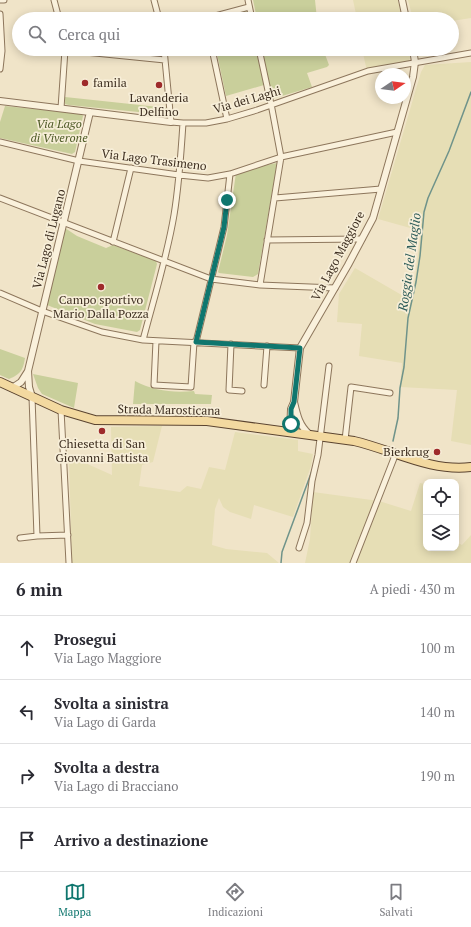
<!DOCTYPE html>
<html lang="it">
<meta charset="utf-8">
<style>
:root{--surface:#fff;--page:#f7f7f7;--text:#2b2b33;--muted:#7c7c81;--line:#e1e1e2;--accent:#0f766e}
body{margin:0;font-family:"PT Serif",serif;background:var(--page);color:var(--text)}
.controls{position:absolute;right:12px;bottom:12px;display:grid;overflow:hidden;border-radius:8px;box-shadow:0 2px 10px #0003}
.controls button{width:36px;height:36px;display:grid;place-items:center;padding:0;border:0;border-bottom:1px solid var(--line);background:var(--surface);color:var(--text);font:20px sans-serif}
.compass{position:absolute;left:375px;top:68px;width:36px;height:36px;border-radius:50%;background:var(--surface);box-shadow:0 2px 10px #0003;rotate:77deg}
.stop{position:absolute;width:12px;height:12px;margin:-9px;border:3px solid #0f766e;border-radius:50%;background:#fff}
.stop.end{background:#0f766e;border-color:#fff;box-shadow:0 1px 4px #0008}
.list{margin:0;padding:0;list-style:none}
h2{display:flex;justify-content:space-between;align-items:center;height:52px;margin:0;padding:0 16px;font-size:17px}
h2 small{font-size:13px;font-weight:400;color:var(--muted)}
.list li{display:grid;grid-template-columns:26px 1fr auto;gap:12px;align-items:center;box-sizing:border-box;height:64px;padding:0 16px;border-top:1px solid var(--line)}
.list b{display:block;font-size:15px;white-space:nowrap}
.list p{margin:0;font-size:13px;white-space:nowrap;color:var(--muted)}
.list em{font-size:13px;font-style:normal;color:var(--muted)}
.icon{flex:none;width:22px;height:22px;fill:none;stroke:currentColor;stroke-width:2;stroke-linecap:round;stroke-linejoin:round}
.map{position:relative;flex:none;width:471px;height:563px;overflow:hidden}
.search{position:absolute;background:var(--surface);box-shadow:0 2px 10px #0003;left:12px;right:12px;top:12px;height:44px;display:flex;align-items:center;gap:10px;box-sizing:border-box;padding:0 14px;border-radius:22px;color:var(--muted);font-size:15px}
.sheet{height:308px;background:var(--surface)}
nav{display:flex;justify-content:space-around;align-items:center;box-sizing:border-box;height:56px;border-top:1px solid var(--line);background:var(--surface);font-size:11px;color:var(--muted)}
nav a{display:grid;justify-items:center;gap:2px}
nav .on{color:var(--accent)}
.map>svg:first-child{display:block}
.farmland{fill:#e6deb5}
.green{fill:#c9cf9b}
.lines{fill:none;stroke-linecap:round;stroke-linejoin:round}
.stream{stroke:#6f938a;stroke-width:1.5}
.minor-casing{stroke:#8d765c;stroke-width:7}
.tertiary-casing{stroke:#8d765c;stroke-width:8}
.primary-casing{stroke:#5b4430;stroke-width:10}
.minor{stroke:#faf1dc;stroke-width:5}
.tertiary{stroke:#faf1dc;stroke-width:6}
.primary{stroke:#f3d9a0;stroke-width:8}
.route{stroke:#0f766e;stroke-width:5}
.poi-dot{fill:#9e2a2b;stroke:#f7eed8;stroke-width:1.5}
.labels{text-anchor:middle;stroke-width:3.5;stroke-linejoin:round;paint-order:stroke}
.poi-label{font-size:12px;fill:#3d2e20;stroke:#f7eed8}
.street-label{font-size:12px;fill:#3d2e20;stroke:#f7eed8}
.park-label{font-size:12px;font-style:italic;fill:#4d5a26;stroke:#f7eed8}
.water-label{font-size:13px;font-style:italic;fill:#2f5d5a;stroke:#f7eed8}
</style>
<div class="map">
<svg width="471" height="563" viewBox="0 0 471 563">
<rect width="100%" height="100%" fill="#f0e4c8"/>
<path class="farmland" d="M353 0H398L402 19H357Z
M408 0H471V18L452 21V19H413Z
M362 49H409L411 55 409 61 367 71Z
M471 62V445L451 441 457 390 400 387 402 363 359 356 362 324 337 322 339 294 355 268 412 301 421 231 378 219 421 72 425 65Z
M162 426 153 462 142 465 139 486 180 492 187 486 201 489 209 467 225 470 235 432 298 440V451L313 454 311 466 293 517 254 505 251 519 230 512 223 507 219 498 215 509 212 545 226 549 267 553 279 563H72L69 460 74 458 112 475 111 427Z
M420 483 426 484V548H456V542L462 545 471 535V563H305L310 539 313 492 379 501 411 511Z"/>
<path class="green" d="M253 0H315L317 19H257Z
M246 10 250 19H227L226 15Z
M216 49H256L264 85 226 96Z
M262 49H323L329 65 327 67 307 73 312 87 272 99Z
M65 97 168 108V115L69 105 65 104Z
M5 106 82 114 83 116 75 152 72 154 0 138V122Z
M277 163 258 274 253 277 219 273 218 272 227 235 236 173 247 169Z
M65 228 77 236 106 248 113 245 156 261 157 264 140 330 137 332 95 324 47 305Z
M0 349 25 358C23 370 21 374 9 379L0 375Z
M33 374 78 383 74 408 42 394 38 388Z
M135 381C154 391 173 393 194 391L195 394 212 395 211 404H133Z"/>
<g class="lines">
<path class="stream" d="M393 441 398 418 400 388 404 367 408 318 416 282 420 256 424 212 428 198 449 151 471 92
M281 563 282 552 313 468"/>
<g class="minor-casing">
<path id="minor" d="M0 0H4
M54 0 59 19
M154 0 159 19
M248 0 252 19
M0 14 2 51 0 69
M204 19 249 7
M164 49 171 122 183 123H206L227 119 257 110 368 71 471 53
M212 49 227 119
M259 49 272 109 281 157 260 285
M61 108 65 50 165 60
M0 142 79 161 179 175 208 178 230 174 281 157 397 132
M0 198 211 279 260 285 335 288
M275 198 381 189
M267 240 362 239
M113 242 131 168
M0 293 42 311 102 332 143 340 300 348
M143 340C154 298 167 257 174 215 179 185 181 154 183 123
M156 341 154 385 191 387 194 342
M196 342 224 227 230 174
M231 344 229 390 242 391
M264 385 267 346
M32 397 37 536 68 535
M61 410 69 563
M345 440 351 387 390 393
M20 538 37 536
M299 548 307 523 312 481 318 455 329 366
M353 563 396 453"/>
</g>
<g class="tertiary-casing">
<path id="tertiary" d="M402 0 406 19
M0 101 171 122
M12 388 21 382 28 371
M32 397 29 387 28 371 90 112
M294 402C297 415 299 425 309 434
M290 432 291 409 294 402 300 348 348 265 373 218 413 77 415 62 413 49"/>
</g>
<g class="primary-casing">
<path id="primary" d="M0 382 61 410 95 420 207 421 354 441C393 450 430 472 471 467"/>
</g>
<use href="#minor" class="minor"/>
<use href="#tertiary" class="tertiary"/>
<use href="#primary" class="primary"/>
</g>
<g class="lines">
<path class="route" d="M227 200 224 227 196 342 300 348 294 402 291 409V424"/>
</g>
<g class="poi-dot">
<circle cx="85" cy="83" r="4"/>
<circle cx="159" cy="85" r="4"/>
<circle cx="101" cy="287" r="4"/>
<circle cx="102" cy="431" r="4"/>
<circle cx="437" cy="452" r="4"/>
</g>
<g class="labels">
<g class="poi-label">
<text x="93" y="87" text-anchor="start">famila</text>
<text x="159" y="102">Lavanderia<tspan x="159" dy="14">Delfino</tspan></text>
<text x="101" y="304">Campo sportivo<tspan x="101" dy="14">Mario Dalla Pozza</tspan></text>
<text x="102" y="448">Chiesetta di San<tspan x="102" dy="14">Giovanni Battista</tspan></text>
<text x="429" y="456" text-anchor="end">Bierkrug</text>
</g>
<g class="street-label">
<text transform="translate(247 100) rotate(-16)" y="4">Via dei Laghi</text>
<text transform="translate(154 160) rotate(7)" y="4">Via Lago Trasimeno</text>
<text transform="translate(49 239) rotate(-76)" y="4">Via Lago di Lugano</text>
<text transform="translate(338 256) rotate(-62)" y="4">Via Lago Maggiore</text>
<text transform="translate(169 410) rotate(1)" y="4">Strada Marosticana</text>
</g>
<g class="park-label">
<text x="59" y="128">Via Lago<tspan x="59" dy="14">di Viverone</tspan></text>
</g>
<g class="water-label">
<text transform="translate(409 262) rotate(-82)" y="5">Roggia del Maglio</text>
</g>
</g>
</svg>
<div class="controls">
<button><svg class="icon" aria-label="locate" viewBox="0 0 24 24"><circle cx="12" cy="12" r="6"/><path d="M12 2v4M12 18v4M2 12h4M18 12h4"/></svg></button>
<button><svg class="icon" aria-label="layers" viewBox="0 0 24 24"><path d="M12 4l9 5-9 5-9-5zM3 14l9 5 9-5"/></svg></button>
</div>
<svg class="compass" viewBox="-18 -18 36 36"><path d="M0-13l5 13h-10z" fill="#e53935"/><path d="M0 13l5-13h-10z" fill="#7c7c81"/></svg>
<div class="stop" style="left:291px;top:424px"></div>
<div class="stop end" style="left:227px;top:200px"></div>
<div class="search"><svg class="icon" aria-label="search" viewBox="0 0 24 24"><circle cx="10" cy="10" r="6"/><path d="M15 15l6 6"/></svg>Cerca qui</div>
</div>
<section class="sheet">
<h2>6 min<small>A piedi · 430 m</small></h2>
<ul class="list">
<li><svg class="icon" aria-label="ahead" viewBox="0 0 24 24"><path d="M12 20V5M6 11l6-6 6 6"/></svg><div><b>Prosegui</b><p>Via Lago Maggiore</p></div><em>100 m</em></li>
<li><svg class="icon" aria-label="left" viewBox="0 0 24 24"><path d="M17 20v-9H6M10 6l-5 5 5 5"/></svg><div><b>Svolta a sinistra</b><p>Via Lago di Garda</p></div><em>140 m</em></li>
<li><svg class="icon" aria-label="right" viewBox="0 0 24 24"><path d="M7 20v-9h11M14 6l5 5-5 5"/></svg><div><b>Svolta a destra</b><p>Via Lago di Bracciano</p></div><em>190 m</em></li>
<li><svg class="icon" aria-label="arrive" viewBox="0 0 24 24"><path d="M6 21V4h12l-3 4 3 4H6"/></svg><div><b>Arrivo a destinazione</b></div></li>
</ul>
</section>
<nav>
<a class="on"><svg class="icon" aria-label="map" viewBox="0 0 24 24"><path d="M3 6l6-2 6 2 6-2v14l-6 2-6-2-6 2zM9 4v14M15 6v14"/></svg>Mappa</a>
<a><svg class="icon" aria-label="directions" viewBox="0 0 24 24"><path d="M12 3l9 9-9 9-9-9zM9 14v-3h6M13 9l2 2-2 2"/></svg>Indicazioni</a>
<a><svg class="icon" aria-label="saved" viewBox="0 0 24 24"><path d="M7 4h10v16l-5-4-5 4z"/></svg>Salvati</a>
</nav>
